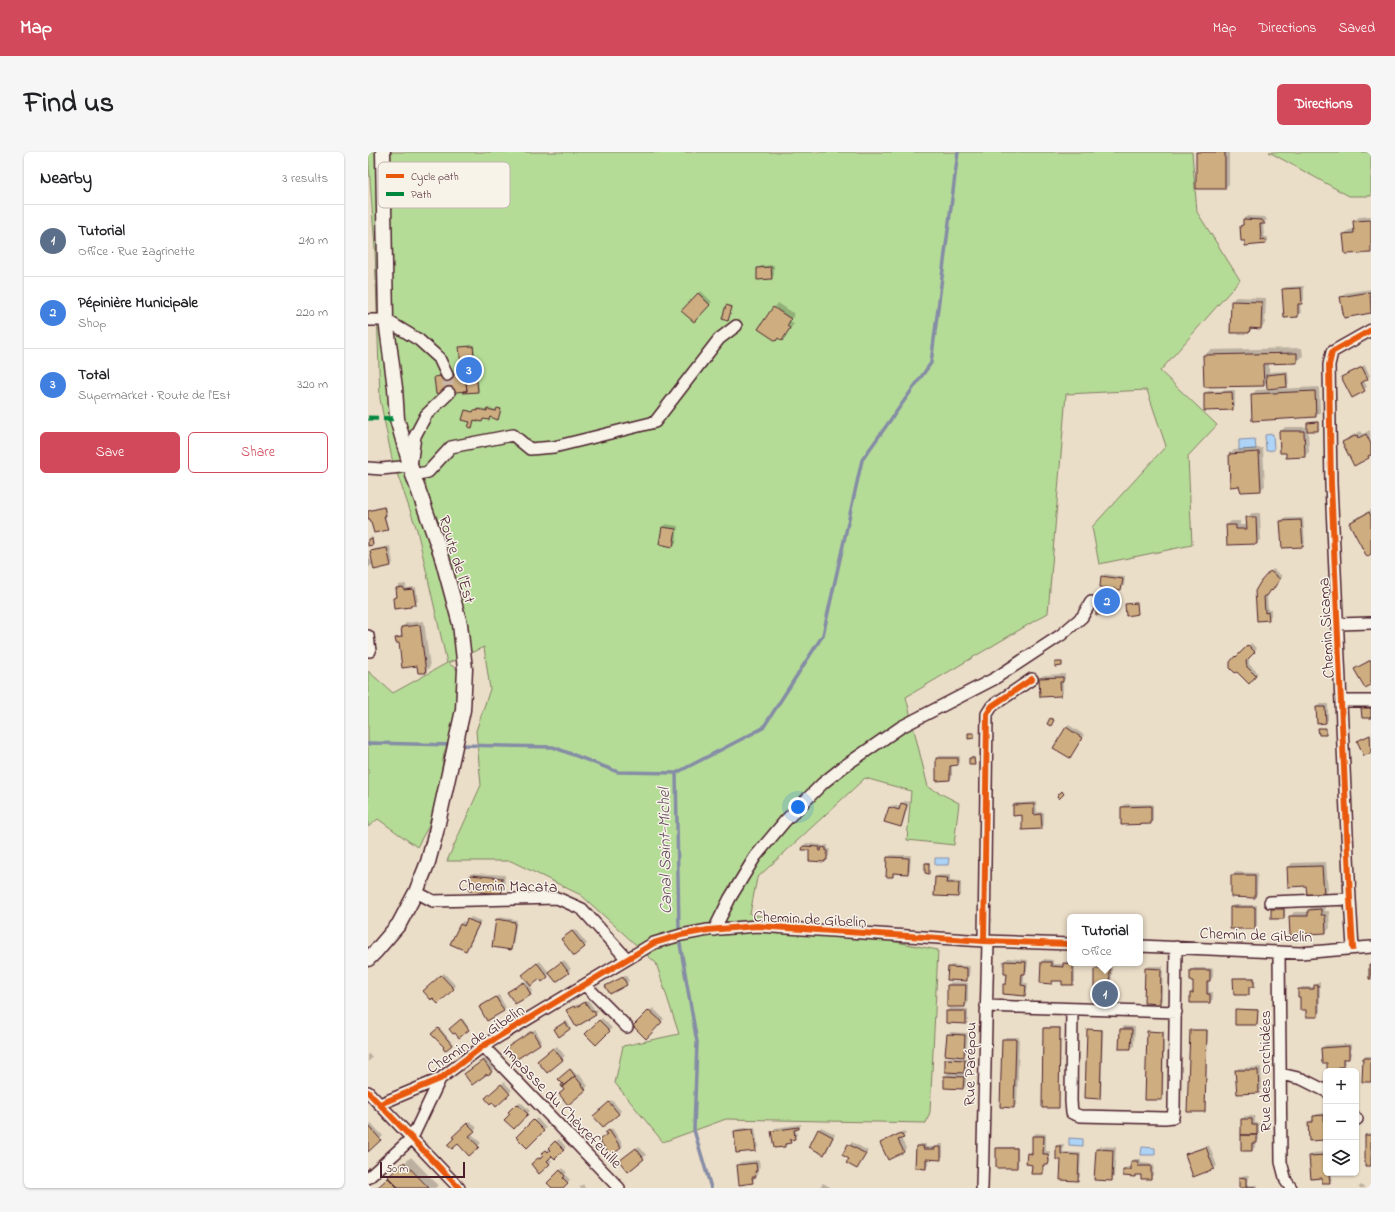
<!DOCTYPE html>
<meta charset="utf-8">
<style>
:root{--surface:#fff;--page:#f6f6f6;--text:#202124;--muted:#757577;--line:#e0e0e0;--accent:#d1495b}
body{margin:0;font-family:"Indie Flower",sans-serif;background:var(--page);color:var(--text)}
.controls{position:absolute;right:12px;bottom:12px;display:grid;overflow:hidden;border-radius:6px;box-shadow:0 1px 3px #0004}
.controls button{width:36px;height:36px;display:grid;place-items:center;padding:0;border:0;border-bottom:1px solid var(--line);background:var(--surface);color:var(--text);font:20px sans-serif}
.scale{position:absolute;left:12px;bottom:10px;width:85px;box-sizing:border-box;padding-left:4px;border:2px solid #4a1f2b;border-top:0;font-size:11px;line-height:14px;white-space:nowrap;color:#4a1f2b;-webkit-text-stroke:3px #f7f3e8;paint-order:stroke}
.you{position:absolute;left:430px;top:655px;width:14px;height:14px;margin:-10px;border:3px solid #fff;border-radius:50%;background:#1a73e8;box-shadow:0 0 0 6px #1a73e833}
.badge{display:grid;place-items:center;width:26px;height:26px;border-radius:50%;background:var(--accent);color:#fff;font-size:13px;font-weight:700}
.pin{position:absolute;translate:-50% -50%;border:2px solid #fff;box-shadow:0 1px 4px #0006}
.popup{position:absolute;left:699px;top:762px;width:76px;height:52px;box-sizing:border-box;display:grid;place-content:center;border-radius:6px;background:var(--surface);filter:drop-shadow(0 1px 3px #0005);font-size:13px;white-space:nowrap;color:var(--muted)}
.popup b{font-size:15px;color:var(--text)}
.popup::after{content:'';position:absolute;left:50%;top:100%;margin-left:-8px;border:8px solid transparent;border-top-color:var(--surface)}
.list{margin:0;padding:0;list-style:none}
h2{display:flex;justify-content:space-between;align-items:center;height:52px;margin:0;padding:0 16px;font-size:17px}
h2 small{font-size:13px;font-weight:400;color:var(--muted)}
.list li{display:grid;grid-template-columns:26px 1fr auto;gap:12px;align-items:center;box-sizing:border-box;height:72px;padding:0 16px;border-top:1px solid var(--line)}
.list b{display:block;font-size:15px;white-space:nowrap}
.list p{margin:0;font-size:13px;white-space:nowrap;color:var(--muted)}
.list em{font-size:13px;font-style:normal;color:var(--muted)}
.actions{display:flex;gap:8px;padding:12px 16px}
.actions a{flex:1;padding:9px 0;border:1px solid var(--accent);border-radius:6px;text-align:center;font-size:14px;color:var(--accent)}
.actions .main{background:var(--accent);color:#fff}
.icon{flex:none;width:22px;height:22px;fill:none;stroke:currentColor;stroke-width:2;stroke-linecap:round;stroke-linejoin:round}
.map{position:relative;flex:none;width:1003px;height:1036px;overflow:hidden;border-radius:6px}
header{display:flex;align-items:center;gap:24px;box-sizing:border-box;height:56px;padding:0 20px;background:var(--accent);color:#fff}
header strong{font-size:19px}
nav{display:flex;gap:22px;margin-inline-start:auto;font-size:14px}
.intro{display:flex;align-items:center;justify-content:space-between;box-sizing:border-box;height:96px;padding:0 24px}
h1{margin:0;font-size:28px}
.button{padding:10px 18px;border-radius:6px;background:var(--accent);color:#fff;font-size:14px;font-weight:700}
main{display:flex;gap:24px;padding:0 24px}
aside{flex:1;background:var(--surface);border-radius:6px;box-shadow:0 1px 3px #0004}
.map>svg:first-child{display:block}
.green{fill:#b5dc97;stroke:#807e61}
.water{fill:#add4f7;stroke:#858ca5}
.shadow{fill:#0003}
.lines{fill:none;stroke-linecap:round;stroke-linejoin:round}
.stream{stroke:#858ca5;stroke-width:3.5}
.building{fill:#ceae81;stroke:#4a1f2b}
.minor-tunnel{stroke:#cbb8a9;stroke-width:11;stroke-dasharray:11 5.5;stroke-linecap:butt}
.minor-casing{stroke:#4a1f2b;stroke-width:14}
.major-casing{stroke:#4a1f2b;stroke-width:17}
.minor{stroke:#f7f3e8;stroke-width:11}
.major{stroke:#f7f3e8;stroke-width:14}
.quiet{stroke:#00873e;stroke-width:5;stroke-dasharray:10 5;stroke-linecap:butt}
.cycleway-casing{stroke:#f7f3e8;stroke-width:8}
.cycleway{stroke:#e8590c;stroke-width:6}
.labels{text-anchor:middle;stroke-width:3;stroke-linejoin:round;paint-order:stroke}
.street-label{font-size:16px;fill:#4a1f2b;stroke:#f7f3e8}
.water-label{font-size:17px;font-style:italic;fill:#634c5e;stroke:#f7f3e8}
.key{fill:#f7f3e8;stroke:#c3b3af;stroke-width:1}
.key-label{font-size:11px;fill:#4a1f2b}
</style>
<header>
<strong>Map</strong>
<nav><a>Map</a><a>Directions</a><a>Saved</a></nav>
</header>
<div class="intro"><h1>Find us</h1><a class="button">Directions</a></div>
<main>
<aside>
<h2>Nearby<small>3 results</small></h2>
<ul class="list">
<li><span class="badge" style="background:#5c6f8a">1</span><div><b>Tutorial</b><p>Office · Rue Zagrinette</p></div><em>210 m</em></li>
<li><span class="badge" style="background:#3f7fe0">2</span><div><b>Pépinière Municipale</b><p>Shop</p></div><em>220 m</em></li>
<li><span class="badge" style="background:#3f7fe0">3</span><div><b>Total</b><p>Supermarket · Route de l'Est</p></div><em>320 m</em></li>
</ul>
<div class="actions"><a class="main">Save</a><a>Share</a></div>
</aside>
<div class="map">
<svg width="1003" height="1036" viewBox="0 0 1003 1036">
<rect width="100%" height="100%" fill="#ebdec9"/>
<filter id="ink" filterUnits="userSpaceOnUse"><feTurbulence type="fractalNoise" baseFrequency=".025" numOctaves="2"/><feDisplacementMap in="SourceGraphic" scale="8" xChannelSelector="R" yChannelSelector="G"/><feConvolveMatrix kernelMatrix="1 2 1 2 8 2 1 2 1" color-interpolation-filters="sRGB"/></filter>
<g filter="url(#ink)">
<path class="green" d="M0 0H824L829 60 872 128 792 219 849 273 820 304 824 393 731 412 724 375 798 294 779 238 698 242 680 461 538 545 560 635 591 651 586 693 539 688 543 639 497 626 389 726 382 762 570 798 562 960 558 971 358 967 295 990 247 931 255 894 311 882 288 811 213 743 143 709H79L113 633 108 579 122 537 116 495 80 511 94 521 89 568 76 601 70 648 60 675 49 695 10 667 0 675V519L25 541 79 511 49 378 24 307 12 247 7 97Z
M901 0H1003V44H981Z"/>
<path class="water" d="M905 282 906 298 898 299 897 283Z
M887 287 888 297 871 298V288Z
M567 706H581L580 713H567Z
M701 986 715 987V994L701 993Z
M774 995 787 996V1003H773Z"/>
<path class="shadow" d="M829 0H861V32L857 36Z
M879 64 897 65 899 68 895 71 896 85H900V89L897 91 878 88 873 74 876 71V67Z
M1003 64V100L976 82 981 78 987 77 986 69 991 65Z
M406 113V123L403 126 390 116 393 114Z
M936 134V148L932 151 933 161 930 164 915 138 917 135Z
M1003 137V160L976 165 973 146 977 141Z
M333 139 344 150 326 169 315 158Z
M868 145 898 146 897 171 893 176H885L881 180 864 149Z
M410 151 427 162 422 169 426 172 414 187 391 176Z
M360 153 365 154 360 167 359 154Z
M106 193 111 238 110 239 67 225 95 221 92 195Z
M934 196 935 204 929 210 901 211V220L920 219 921 231 919 234 900 229 895 233 836 204 842 198Z
M997 213 1002 224 996 229 999 235 984 244 974 226 977 223Z
M951 235 952 260 948 264 884 243 888 238Z
M867 238V254L864 257 837 241 840 239Z
M112 256 120 258 121 256 129 258 131 256H133L130 266 122 264 121 267 115 266 114 269 107 267 104 275 103 269 97 259 99 258 106 260 108 258H111Z
M950 269 951 277 950 278H940L941 300 936 304 919 300 912 280 917 275H940L941 270Z
M1002 278 1003 303 986 312 975 291 979 286 993 279 995 282Z
M895 296 897 334 892 338 862 302 866 298Z
M17 354 19 362 17 363 20 376 19 377 3 366H0L2 358Z
M1003 358V401L982 372 986 367Z
M884 361H892L893 387 888 391 859 373 863 369H872V373H879V366Z
M916 366H935L937 391 934 394 913 369Z
M297 372 310 374 308 391 305 394 292 392 295 375Z
M22 394 25 411 23 413 3 400 6 397Z
M0 404 5 412 0 416Z
M905 417 914 424 909 430 910 431 899 443 900 458H903V464L900 467 890 468 894 430Z
M737 422 757 425 756 434 753 437 734 425Z
M38 432V436L48 435 50 449 43 454 26 446 29 443V436L31 433Z
M769 450 770 460 769 462 758 452Z
M730 453H735V457L743 456 744 460 742 461 729 454Z
M56 469 62 515 57 520 28 487 35 482 34 475 38 471Z
M883 491 889 497 881 506V512L890 521 881 530 863 510Z
M1003 507V532L987 517Z
M697 522V527L695 529V541L693 543 672 526 675 523Z
M952 552H960V568L957 570 950 571 949 555Z
M1003 553V565L994 557 997 554Z
M701 573 716 583 704 602 698 576Z
M1003 582V600L997 603 991 590Z
M571 604H592V610L589 612 584 613V625L582 627 569 607Z
M603 605H607L606 612 602 606Z
M537 649 541 650 535 671 532 674 521 656 524 653 533 655 534 651Z
M668 650 669 660H676V673L673 676 655 662 646 653 648 651Z
M757 652H785V669L783 671 754 655Z
M438 691 454 693V697L457 693H460V697H462L461 704 457 709 436 694Z
M523 703H543L542 718 539 721 527 720 525 724 520 706Z
M559 710H562L560 721 558 711Z
M958 710 960 738 955 743 939 733 920 716 924 711Z
M867 720 890 721 889 742 887 745 864 723Z
M105 721 137 723 136 738 133 741 103 724Z
M571 723H582V728L593 729V742L590 744 568 725Z
M866 753H889V773L886 776 863 755Z
M957 753V759H961L962 776 958 780 922 765 926 760H941V758L945 754Z
M917 756V765L916 766 904 758Z
M103 765 113 769 101 795 98 798 92 772 95 769 98 771Z
M132 765 149 768 145 794 142 797 129 767Z
M207 777 219 792 216 794 197 785Z
M640 806 660 808 659 819 656 821V831H660L659 840 656 843 636 832 639 829 640 821 637 809Z
M676 807 685 808V812H696L698 809H702V811H707V830L704 832 695 828H686L684 831 674 810Z
M196 808 203 817 200 820 183 821 175 828 172 825 162 833 165 839 147 851 141 840 159 828 158 820 172 809 181 820Z
M583 813 602 814 601 825 598 828 580 816Z
M730 814 744 815 743 844 741 846 727 817Z
M781 814H795L794 848 792 851 778 817Z
M826 816H845V825L841 829V840H845V847L842 850 823 841 826 838V828L823 818Z
M76 821 88 834 70 851 56 839Z
M258 823 261 829 258 832 239 834Z
M887 825V833L882 834 881 842 866 827 868 826Z
M583 830 600 831V851L597 854 580 833Z
M950 830H952V861L949 864 939 857 931 838 934 835H947Z
M131 843 138 856 135 858 112 855Z
M220 848 227 858 229 857 230 859 227 862 199 859 209 852 210 854Z
M285 856 296 867 278 885 266 874Z
M582 856 600 857V869L597 871 579 859Z
M869 857H890V871L889 872H868V858Z
M234 866 244 876 228 892 218 882Z
M95 867 101 876 91 885 87 879 83 877Z
M199 869 203 876 202 877 188 876Z
M756 874 767 875 766 894 763 896H752L753 877Z
M677 875H693L691 954 690 955 676 876Z
M72 876 85 892 78 898 77 895 65 882Z
M167 877 174 889 146 908 139 896Z
M721 877H735L733 945 732 946 720 878Z
M824 877 840 878 837 958 836 959 822 878Z
M781 879H796L795 946 794 947 780 880Z
M583 880 600 881 598 901 595 904 580 882Z
M638 885H651L649 952 646 955 633 954 635 888Z
M983 892V903L981 906H977V911L975 914H972L970 917 960 910H955L954 896 957 893Z
M189 894 197 904 179 919 173 906Z
M0 901 4 906 0 910Z
M998 904H1003V929L996 906Z
M581 905 599 906V917L594 922H598V934L595 936 577 924 582 919 578 908Z
M118 906 126 917 123 919 120 922H97Z
M893 915 894 937 891 940 868 919 871 916Z
M203 917 209 923 211 922 220 934 200 951 197 933 191 927Z
M136 930 144 938 128 953 124 948 119 947Z
M244 948 253 959 250 962 229 961Z
M151 950 153 952 154 951 162 959 146 976 143 962 142 960Z
M958 961V986L942 988 941 970 944 968 946 967V964L949 962Z
M877 964H887V971H891V987L889 990H887V995L884 998 874 967Z
M169 966 178 976 159 994 150 985Z
M102 969 109 976 103 981 113 991 101 1003 86 985Z
M3 971 15 984 0 998V974Z
M434 972 431 976H428L429 983 417 994 405 979 407 976Z
M387 975 390 995 387 998 367 980 369 977Z
M453 975 467 982 459 999 456 1001 451 978Z
M244 976 255 993 253 996 239 981Z
M536 979 538 982 533 986 538 996 536 999 521 1007 513 991 516 989Z
M668 981 678 982V999H682V1009L679 1012H677V1018L674 1021 665 1012 660 1002 663 999H665V984Z
M1001 981H1003V1013L998 983Z
M191 987 198 995 187 1006 185 1003 181 1006 184 1009 171 1021 164 1012 173 1004 175 1006 177 1004 174 1002Z
M484 990 500 999 489 1016 482 1007 481 993Z
M552 992H558V995H569L571 992H575V1004L572 1007 561 1006 560 1013 558 1016 549 994Z
M692 992H696L695 1000 713 1001 712 1025 709 1028 694 1007 689 994Z
M841 993 849 1014 846 1016 825 1024 818 1003 821 1000Z
M271 994 278 1003 260 1019 255 1007Z
M732 994 748 995 746 1025 743 1028 729 997Z
M631 995H650V1014L648 1015 629 996Z
M958 1000V1021H964V1027L962 1030 955 1025 942 1004 945 1001Z
M43 1005 70 1033 67 1036H10Z
M767 1007H773V1011L786 1012 785 1023 783 1026 774 1022H769L767 1024 756 1018 759 1015H764V1009Z
M391 1008 392 1015 390 1017V1021L384 1030 370 1013 372 1010Z
M195 1016 199 1021 197 1022 202 1028 194 1036H185L180 1031Z
M875 1023H881L880 1033H890V1036H872V1026Z
M455 1031 464 1036H451Z
M215 1032 217 1036H211Z
M993 1033 997 1036H990Z"/>
<g class="lines">
<path class="stream" d="M0 592 4 591 85 593
M91 593 185 595 250 620 308 621 395 576 455 483 494 308 563 211 590 0
M308 621 311 776
M312 792 329 890 326 978 343 1036"/>
</g>
<path class="building" d="M828 0H857V37H828Z
M875 67 894 68 897 72H892L893 88 897 87 898 92 877 94V89H873L872 74 875 73Z
M1003 68V101L977 102 975 82 986 81 985 69Z
M403 115 404 127 389 128V116Z
M933 136 934 152H930V165L916 166 914 137Z
M1002 140 1003 161 976 166 972 145Z
M330 141 342 153 326 170 313 159Z
M863 149 894 150 893 177 882 176 881 181H862Z
M358 153 364 155 360 169 354 167Z
M405 155 423 167 419 174 422 176 414 189 410 186 408 189 390 177Z
M105 194 110 240 95 241V239H99L97 221H94L91 195Z
M929 201V211L895 212 896 234 836 235 835 203Z
M994 215 1000 227 993 231 997 239 984 246 973 225Z
M97 221 99 239 68 242 66 225Z
M918 221 919 235 899 237 898 223Z
M947 239 948 265 884 269 883 242Z
M864 240 865 258 836 259V241Z
M129 256 133 257 130 268 122 265 121 268 115 267 114 270 106 268 104 276 100 275 102 270 94 268 97 258 105 260 106 258 110 259V257L119 259V257L128 259Z
M950 270V279H939V271Z
M911 279H936L937 305 918 306V301H912Z
M998 282 1003 292V303L1000 304 1001 306 986 314 974 290 989 283 990 286Z
M891 300 893 339 873 340 871 334 862 335 861 302Z
M16 355 18 364H16L20 378 6 381 2 367H0V359Z
M1001 360 1003 364V402L999 405 981 371Z
M878 365H888L889 392 859 393 858 373H868V377H879Z
M933 368 935 395 914 396 912 369Z
M294 375 308 377 305 395 291 392Z
M4 386 5 393 0 394V387Z
M19 396 23 414 6 418 2 399Z
M902 419 912 427 904 439 903 438 899 444H896L897 461 900 460 901 468 889 469 887 439 893 429Z
M733 424 755 427 753 438 732 435Z
M35 435 36 438 45 437 48 453H43V455L26 457 25 446 29 445 28 436Z
M769 451 770 462 758 464 757 452Z
M728 454H734L735 457H743V462L728 463Z
M52 473 58 521H50L49 514 34 516 31 491H28L27 486 34 485 33 475Z
M880 493 887 500 878 509 879 515 888 524 881 532 869 520 867 521 862 516V510L867 504 868 505Z
M1003 508V533L997 536 986 517Z
M687 510H694V514L687 515Z
M695 525V530H692L693 544 672 545 671 526Z
M948 555H957L958 571 949 572Z
M993 556H1003V566H994Z
M682 566 686 568 683 574 679 572Z
M698 575 714 586 702 606 685 596Z
M950 576H958V583H951Z
M600 581H606V586L600 587Z
M1002 583 1003 601 996 604 989 589Z
M568 606H590V613L582 614V628L568 629Z
M601 606H606L607 613H601Z
M694 639 696 642 691 647 689 644Z
M533 651 539 653 533 675 516 670 521 655 531 658Z
M666 652V663L673 662 674 677 654 678V663L645 664V653Z
M783 654V672L753 673V655Z
M435 694 452 695 451 699H453L454 695 458 696V699H459V708H457V710L441 709V698H434Z
M519 705 541 706 540 722 525 721V725H518Z
M557 711H561V722L557 721Z
M954 714 956 744H939L938 734 920 735 919 715Z
M102 723 134 726 133 742 101 739Z
M863 723H887V746L863 745Z
M567 725 580 726 579 731H591L590 745 566 744Z
M862 755H887V777H862Z
M903 757H916V767H903Z
M953 757V763H957L958 781 922 783 921 764H940V758Z
M99 767 111 772 98 799 82 792 92 772 96 774Z
M128 767 147 770 143 798 124 795Z
M204 779 217 795 206 804 193 787Z
M636 809 658 810 657 822H654L653 833 658 834 657 844 635 842V832H638L639 822H636Z
M193 810 201 821 188 830 180 820Z
M673 810H683V814L695 815V811L705 812V833H694V829H684V832L672 831Z
M169 811 180 825 174 830 172 827 163 834 154 823Z
M1001 812H1003V827H1001Z
M580 815 599 816V829L579 828Z
M777 816 793 817 792 852 776 851Z
M726 817H742L741 847H726Z
M822 818H842V829H839V842H842V851H822V841H825V829H822Z
M73 823 86 837 70 852 64 846 63 848 55 839Z
M255 825 259 833 242 842 237 834Z
M865 826H886V835H881V843H866Z
M156 830 163 843 147 852 139 840Z
M579 833H598L597 855H579Z
M946 833H950V865H938V858H932V845H930V837H946Z
M128 845 136 859 119 869 111 855Z
M217 850 224 860 226 859 228 863 208 875 198 858 206 854 207 856Z
M867 857 890 858 889 873H867Z
M281 858 294 870 278 887 265 874Z
M578 859H598V872L578 871Z
M93 867 101 878 91 886 87 881 85 882 81 877Z
M231 868 242 879 228 893 217 882Z
M197 870 202 877 191 885 186 877Z
M70 876 84 893 77 899 75 896 76 895 63 882Z
M675 876H692L691 956H674Z
M719 877 734 878 732 947 717 946Z
M752 877H764L763 897H751Z
M822 878H839L837 960H819Z
M164 879 172 892 146 909 138 896Z
M779 879 795 880 794 948H777Z
M579 882 597 883 596 905 577 903Z
M634 887H648L646 956 632 955Z
M981 894V907H975V915H970V918H959V911H954L953 896Z
M185 896 195 908 179 921 169 909Z
M995 906H1003V930H994Z
M577 907 597 908 596 921 577 920Z
M115 908 124 920 120 923 119 922 104 933 96 922Z
M202 917 207 924 194 935 193 933 195 932 190 927Z
M867 918H890L891 941 869 942Z
M207 924 218 938 200 953 191 942 196 938 194 935Z
M576 924 596 925 595 937 576 936Z
M133 932 142 942 128 955 124 950 122 952 117 946Z
M241 950 251 962 235 975 225 964Z
M148 952 149 954 150 953 160 962 146 977 136 968 142 962 140 960Z
M956 963 957 988 941 989 940 970H945V964Z
M873 967H884V973H889V983H873Z
M165 968 176 979 159 996 148 985Z
M99 971 107 979 101 984 111 995 101 1004 90 992 84 997 79 993 86 986 84 985Z
M0 973 13 988 0 1000Z
M431 975V977L426 978 427 987 422 988 423 991 417 992V995L406 996 403 979Z
M385 977 388 999 368 1001 366 979Z
M450 977 465 985 456 1003 441 995Z
M241 978 253 996 243 1004 231 988 239 982 237 981Z
M533 981 536 986 530 988 536 1000 520 1008 512 991Z
M873 983H889V991H884V999H873Z
M997 983H1003V1014H997Z
M664 984H676L675 1002H680L681 1010 680 1013H675V1022H663L664 1013 659 1012 658 1010 659 1001 664 1002Z
M187 989 196 998 187 1007 184 1004 179 1009 182 1012 171 1022 163 1012 170 1006 172 1007 175 1004 173 1002 178 998 180 1000 182 998 180 996Z
M480 992 498 1002 489 1017 478 1011 481 1007 474 1003Z
M548 994H556L555 997H567V995H573V1008L558 1007V1017L547 1016Z
M688 994H693V1002L711 1003 710 1029 692 1028 693 1008H688Z
M838 995 846 1017 825 1025 817 1002Z
M268 996 276 1007 260 1020 251 1009Z
M628 996H649V1016H628Z
M728 997 745 998 744 1029 726 1028Z
M958 1003V1021L961 1022 962 1031H954V1026L943 1027 941 1004Z
M763 1009H771L770 1014H783V1027H773V1023H767V1025L755 1024V1018H763Z
M36 1010 61 1036H31L20 1025Z
M388 1011 389 1019H387L388 1025H384L385 1031 371 1033 369 1013Z
M192 1018 197 1024 195 1026 200 1031 195 1036H184L179 1031Z
M871 1025 878 1026V1035H887V1036H871Z
M20 1026 30 1036H9Z"/>
<g class="lines">
<path class="minor-tunnel" d="M79 223 81 241"/>
<g class="minor-casing">
<path id="minor" d="M0 168H18L51 188 71 206 79 223
M0 316 13 317 43 314 47 284 58 263 81 241
M45 323 60 320 83 295 145 283 162 297 186 295 287 270 351 187 368 174
M970 472 1003 471
M0 484 2 499H0
M973 549H1003
M48 740 65 749 189 746 214 757 259 807
M902 750 982 747
M346 778 362 746 387 705 417 669 455 631 475 615 533 575 626 527 693 483 714 465 723 450
M616 789 619 562 624 554 664 527
M772 794 932 801 1003 795
M985 796 982 747 963 332 961 213 964 200 1003 178
M911 800 913 1010 918 1029 923 1036
M217 833 259 875
M618 854 808 860
M704 857 703 949 704 961 712 964 797 966 805 965 806 956 808 795
M115 894 251 1036
M913 922 934 927 958 939
M0 940 91 1036
M12 952 72 927 115 894 286 791 313 783 340 778 389 774 616 789 702 792
M988 966 989 967
M0 1026 44 986 72 927
M614 1036 620 789"/>
</g>
<g class="major-casing">
<path id="major" d="M0 807 8 799 31 772 48 740 60 710 68 680 95 558 97 517 92 472 73 402 45 323 29 267 27 236 18 168 15 0"/>
</g>
<use href="#minor" class="minor"/>
<use href="#major" class="major"/>
<path class="quiet" d="M0 266 29 267"/>
<g class="cycleway-casing">
<path id="cycleway" d="M616 789 619 562 624 554 664 527
M985 796 982 747 963 332 961 213 964 200 1003 178
M0 940 91 1036
M12 952 72 927 115 894 286 791 313 783 340 778 389 774 616 789 702 792"/>
</g>
<use href="#cycleway" class="cycleway"/>
</g>
</g>
<g class="labels">
<g class="street-label">
<text transform="translate(90 407) rotate(73)" y="6">Route de l'Est</text>
<text transform="translate(957 476) rotate(-93)" y="6">Chemin Sicama</text>
<text transform="translate(140 733) rotate(1)" y="6">Chemin Macata</text>
<text transform="translate(442 766) rotate(3)" y="6">Chemin de Gibelin</text>
<text transform="translate(888 782) rotate(2)" y="6">Chemin de Gibelin</text>
<text transform="translate(107 886) rotate(-33)" y="6">Chemin de Gibelin</text>
<text transform="translate(601 912) rotate(-89)" y="6">Rue Parépou</text>
<text transform="translate(896 919) rotate(-90)" y="6">Rue des Orchidées</text>
<text transform="translate(195 954) rotate(46)" y="6">Impasse du Chèvrefeuille</text>
</g>
<g class="water-label">
<text transform="translate(296 699) rotate(-91)" y="6">Canal Saint-Michel</text>
</g>
</g>
<rect x="10" y="10" width="132" height="46" rx="6" class="key"/>
<rect x="18" y="22" width="18" height="4" fill="#e8590c"/>
<rect x="18" y="40" width="18" height="4" fill="#00873e"/>
<g class="key-label">
<text x="43" y="28">Cycle path</text>
<text x="43" y="46">Path</text>
</g>
</svg>
<div class="controls">
<button>+</button>
<button>−</button>
<button><svg class="icon" aria-label="layers" viewBox="0 0 24 24"><path d="M12 4l9 5-9 5-9-5zM3 14l9 5 9-5"/></svg></button>
</div>
<div class="scale">50 m</div>
<div class="you"></div>
<div class="pin badge" style="left:737px;top:842px;background:#5c6f8a">1</div>
<div class="popup"><b>Tutorial</b>Office</div>
<div class="pin badge" style="left:739px;top:449px;background:#3f7fe0">2</div>
<div class="pin badge" style="left:101px;top:218px;background:#3f7fe0">3</div>
</div>
</main>
